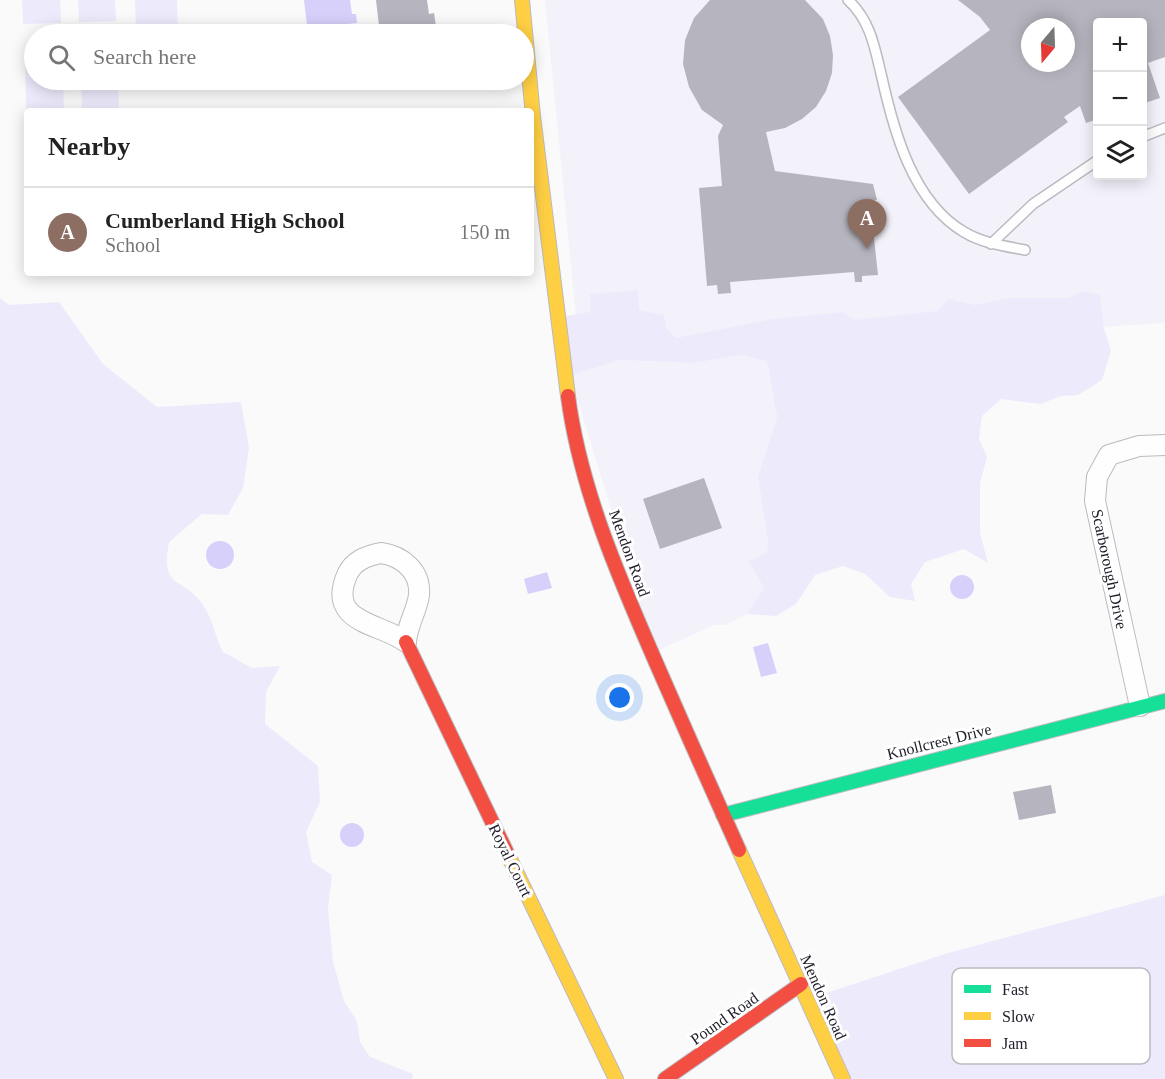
<!DOCTYPE html>
<meta charset="utf-8">
<style>
:root{--surface:#fff;--page:#f6f6f6;--text:#222;--muted:#767676;--line:#e0e0e0;--accent:#0b8043}
body{margin:0;font-family:"Times New Roman",serif;background:var(--page);color:var(--text)}
.controls{position:absolute;right:18px;top:18px;display:grid;overflow:hidden;border-radius:6px;box-shadow:0 3px 15px #0003}
.controls button{width:54px;height:54px;display:grid;place-items:center;padding:0;border:0;border-bottom:2px solid var(--line);background:var(--surface);color:var(--text);font:30px sans-serif}
.compass{position:absolute;left:1021px;top:18px;width:54px;height:54px;border-radius:50%;background:var(--surface);box-shadow:0 3px 15px #0003;rotate:199deg}
.you{position:absolute;left:620px;top:698px;width:21px;height:21px;margin:-15px;border:4px solid #fff;border-radius:50%;background:#1a73e8;box-shadow:0 0 0 9px #1a73e833}
.badge{display:grid;place-items:center;width:39px;height:39px;border-radius:50%;background:var(--accent);color:#fff;font-size:20px;font-weight:700}
.pin{position:absolute;translate:-50% -50px;filter:drop-shadow(0 2px 3px #0008)}
.pin::after{content:'';position:absolute;top:32px;width:21px;height:18px;background:inherit;clip-path:polygon(0 0,100% 0,50% 100%)}
.list{margin:0;padding:0;list-style:none}
h2{display:flex;justify-content:space-between;align-items:center;height:78px;margin:0;padding:0 24px;font-size:26px}
h2 small{font-size:20px;font-weight:400;color:var(--muted)}
.list li{display:grid;grid-template-columns:39px 1fr auto;gap:18px;align-items:center;box-sizing:border-box;height:90px;padding:0 24px;border-top:2px solid var(--line)}
.list b{display:block;font-size:22px;white-space:nowrap}
.list p{margin:0;font-size:20px;white-space:nowrap;color:var(--muted)}
.list em{font-size:20px;font-style:normal;color:var(--muted)}
.icon{flex:none;width:33px;height:33px;fill:none;stroke:currentColor;stroke-width:2;stroke-linecap:round;stroke-linejoin:round}
.map{position:relative;flex:none;width:1165px;height:1079px;overflow:hidden}
.search{position:absolute;background:var(--surface);box-shadow:0 3px 15px #0003;left:24px;top:24px;width:510px;height:66px;display:flex;align-items:center;gap:15px;box-sizing:border-box;padding:0 21px;border-radius:33px;color:var(--muted);font-size:22px}
.panel{position:absolute;background:var(--surface);box-shadow:0 3px 15px #0003;left:24px;top:108px;width:510px;height:168px;border-radius:6px}
.map>svg:first-child{display:block}
.built{fill:#f3f2fb;fill-rule:evenodd}
.green{fill:#edeafc}
.water{fill:#d7d0fa}
.building{fill:#b6b5bf;fill-rule:evenodd}
.lines{fill:none;stroke-linecap:round;stroke-linejoin:round}
.lane-casing{stroke:#bbbac0;stroke-width:12}
.street-casing{stroke:#bbbac0;stroke-width:22}
.fast-casing{stroke:#bbbac0;stroke-width:16}
.slow-casing{stroke:#bbbac0;stroke-width:16}
.jam-casing{stroke:#bbbac0;stroke-width:16}
.lane{stroke:#fefefe;stroke-width:9}
.street{stroke:#fefefe;stroke-width:20}
.fast{stroke:#16e098;stroke-width:14}
.slow{stroke:#ffcf43;stroke-width:14}
.jam{stroke:#f24e42;stroke-width:14}
.labels{text-anchor:middle;stroke-width:6;stroke-linejoin:round;paint-order:stroke}
.street-label{font-size:16px;fill:#1f1d29;stroke:#fff}
.key{fill:#fff;stroke:#bcbbbf;stroke-width:1.5}
.key-label{font-size:16px;fill:#1f1d29}
</style>
<div class="map">
<svg width="1165" height="1079" viewBox="0 0 1165 1079">
<rect width="100%" height="100%" fill="#fafafa"/>
<path class="built" d="M545 0H1165V323L580 358ZM1098 22H1142V176H1098ZM1030 27H1066V63H1030Z
M742 355 767 361 777 417 758 477 768 542 764 588 747 614 726 625H714L659 650 653 645 570 376 619 360 693 363Z"/>
<path class="green" d="M22 0H60L61 23 23 24Z
M78 0H115L116 21 79 22Z
M135 0H177L178 34H136Z
M25 67H34V80H63L64 111H27V132Z
M81 80H118L119 111H82Z
M638 290 639 310 664 315 666 328 676 338 773 319 843 312 855 320 937 311 949 299 974 305 1009 298H1069L1081 291 1100 295 1103 325 1111 351 1102 380 1078 395 1061 396 1041 404 1001 399 982 416 979 439 987 457 980 483V533L988 563 964 549 925 562 911 584 915 601 890 597 865 574 843 566 815 575 796 604 776 616 747 614 764 588 749 561 767 553 768 542 758 477 777 417 767 361 742 355 693 363 619 360 570 376 558 317 591 312 590 294Z
M0 298 9 305 59 302 103 364 157 407 241 402 249 448 243 488 228 515 202 514 169 542C160 591 182 575 203 605 213 619 215 637 223 652L252 668 280 666 266 692 265 724 318 766 320 802 306 832 312 862 332 875 328 909 333 962 344 1001 357 1021 360 1042 370 1057 413 1074 412 1079H0Z
M1165 895V1079H848L811 998 948 953Z"/>
<path class="water" d="M304 0H350L352 14H356L357 23 311 28 307 25Z
M206 555a14 14 0 1 1 28 0a14 14 0 1 1-28 0Z
M547 572 552 588 528 594 524 579Z
M950 587a12 12 0 1 1 24 0a12 12 0 1 1-24 0Z
M768 643 777 673 761 677 753 647Z
M340 835a12 12 0 1 1 24 0a12 12 0 1 1-24 0Z"/>
<path class="building" d="M376 0H427L429 14 434 13 436 26 430 27 431 34H380Z
M710 0H805L823 19 830 36 833 55 832 73 826 91 816 107 802 119 785 128 766 132 775 171 873 184 877 200 870 201 878 275 862 276V282H855L854 272 730 282 731 293 718 294 717 285 707 286 699 188 722 186 718 136 723 125 702 110 689 87 683 64 685 40 694 18Z
M958 0H1165V57L1148 63 1160 98 1142 104V22H1098V119L1086 123 1080 106 1064 117 1068 122 969 194 898 97 990 30 980 17ZM1030 27H1066V63H1030Z
M704 478 722 528 660 549 643 499Z
M1051 785 1056 813 1019 820 1013 792Z"/>
<g class="lines">
<g class="lane-casing">
<path id="lane" d="M848 0C871 21 875 49 882 78 894 132 913 202 964 232 982 243 1004 246 1025 250
M1142 137 1165 128
M991 244 1033 204 1098 160"/>
</g>
<g class="street-casing">
<path id="street" d="M381 553C402 556 421 571 419 595 417 611 407 625 406 642 382 623 326 624 347 575 353 561 366 556 381 553Z
M1140 706 1095 501 1097 477 1109 455 1139 446 1165 445"/>
</g>
<g class="fast-casing">
<path id="fast" d="M723 815 1165 701"/>
</g>
<g class="slow-casing">
<path id="slow" d="M522 0 533 116 568 396
M739 850 843 1079
M508 855 616 1079"/>
</g>
<g class="jam-casing">
<path id="jam" d="M568 396C580 489 620 580 657 665 684 727 711 788 739 850
M406 642 508 855
M665 1079 801 984"/>
</g>
<use href="#lane" class="lane"/>
<use href="#street" class="street"/>
<use href="#fast" class="fast"/>
<use href="#slow" class="slow"/>
<use href="#jam" class="jam"/>
</g>
<g class="labels">
<g class="street-label">
<text transform="translate(630 553) rotate(70)" y="6">Mendon Road</text>
<text transform="translate(1110 569) rotate(78)" y="6">Scarborough Drive</text>
<text transform="translate(939 741) rotate(-14)" y="6">Knollcrest Drive</text>
<text transform="translate(511 860) rotate(64)" y="6">Royal Court</text>
<text transform="translate(824 997) rotate(66)" y="6">Mendon Road</text>
<text transform="translate(724 1018) rotate(-35)" y="6">Pound Road</text>
</g>
</g>
<rect x="952" y="968" width="198" height="96" rx="9" class="key"/>
<rect x="964" y="985" width="27" height="8" fill="#16e098"/>
<rect x="964" y="1012" width="27" height="8" fill="#ffcf43"/>
<rect x="964" y="1039" width="27" height="8" fill="#f24e42"/>
<g class="key-label">
<text x="1002" y="995">Fast</text>
<text x="1002" y="1022">Slow</text>
<text x="1002" y="1049">Jam</text>
</g>
</svg>
<div class="controls">
<button>+</button>
<button>−</button>
<button><svg class="icon" aria-label="layers" viewBox="0 0 24 24"><path d="M12 4l9 5-9 5-9-5zM3 14l9 5 9-5"/></svg></button>
</div>
<svg class="compass" viewBox="-18 -18 36 36"><path d="M0-13l5 13h-10z" fill="#e53935"/><path d="M0 13l5-13h-10z" fill="#767676"/></svg>
<div class="you"></div>
<div class="pin badge" style="left:867px;top:249px;background:#8d6e63">A</div>
<div class="search"><svg class="icon" aria-label="search" viewBox="0 0 24 24"><circle cx="10" cy="10" r="6"/><path d="M15 15l6 6"/></svg>Search here</div>
<section class="panel">
<h2>Nearby<small></small></h2>
<ul class="list">
<li><span class="badge" style="background:#8d6e63">A</span><div><b>Cumberland High School</b><p>School</p></div><em>150 m</em></li>
</ul>
</section>
</div>
